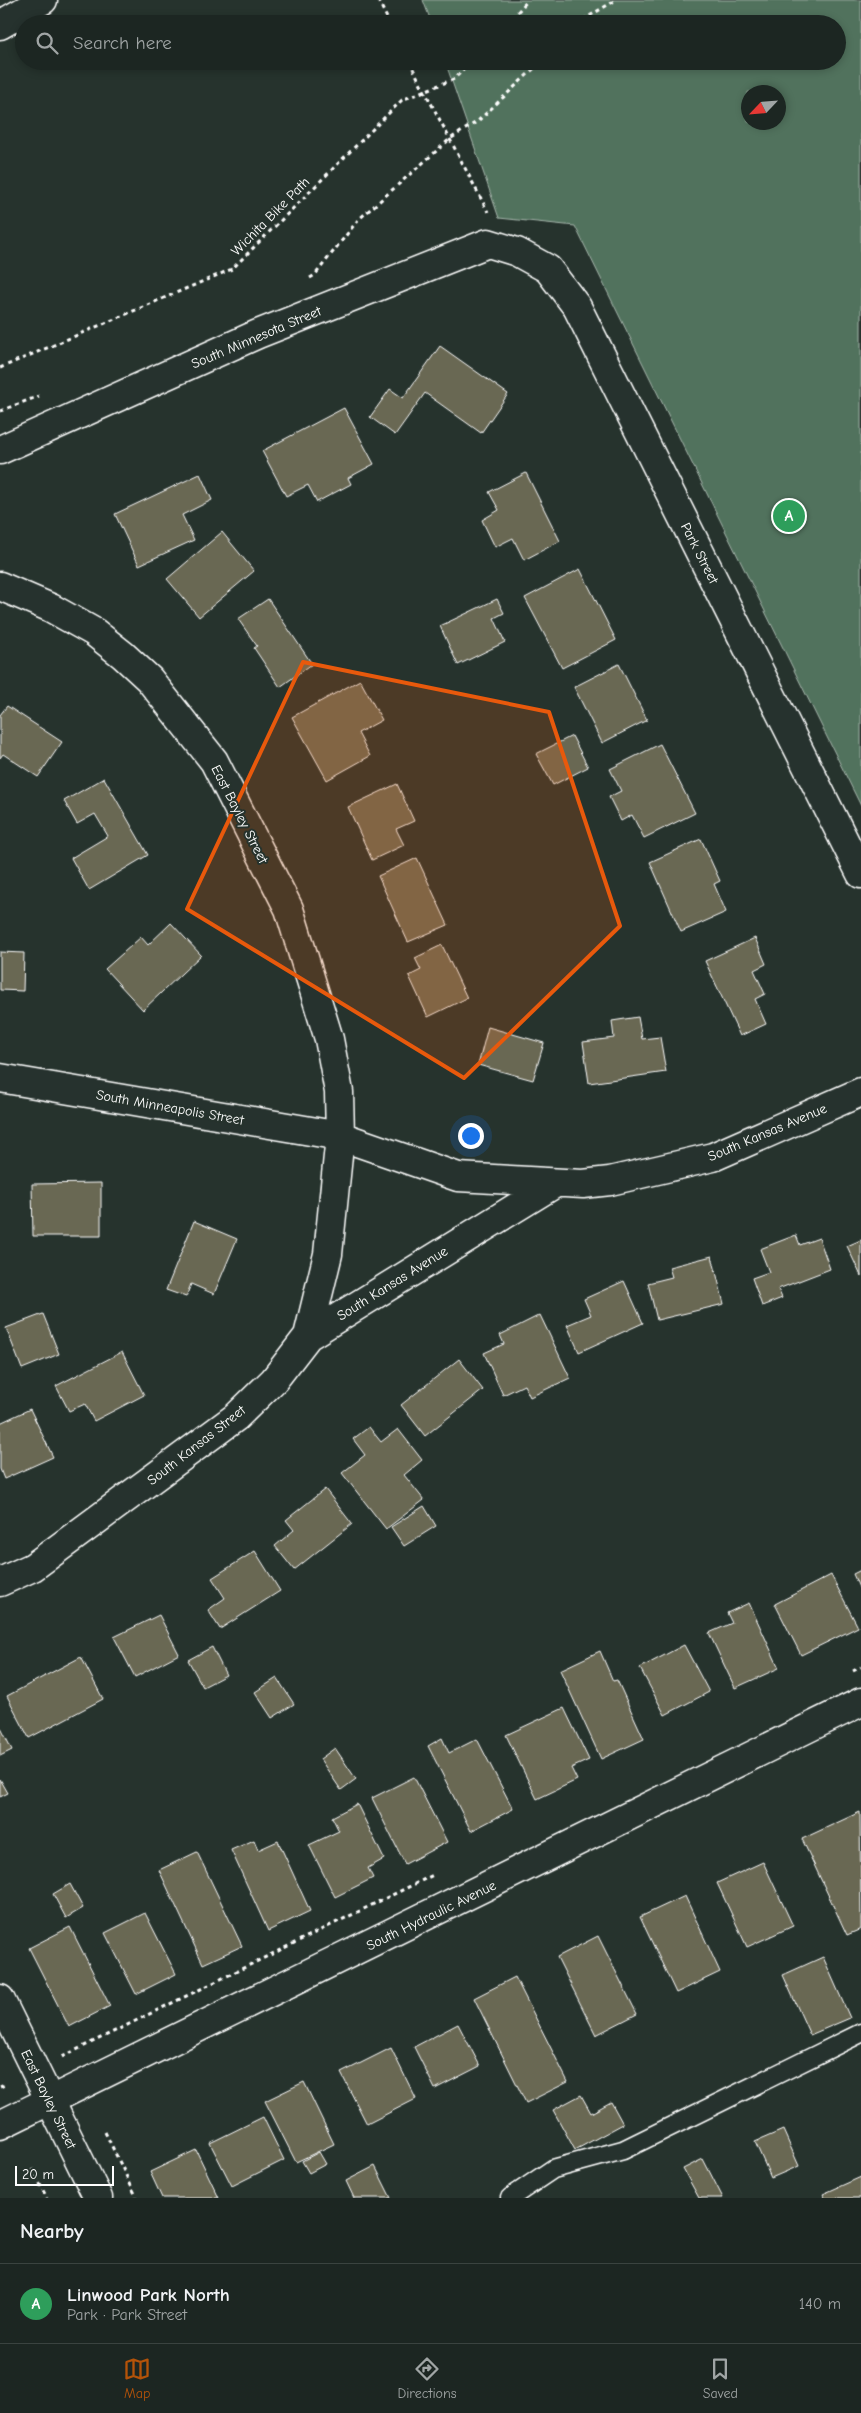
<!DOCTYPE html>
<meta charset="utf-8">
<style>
:root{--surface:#1c2622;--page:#252e2a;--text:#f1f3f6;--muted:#a0a5a5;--line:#3a4340;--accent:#b45309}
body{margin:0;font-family:"Comic Neue",sans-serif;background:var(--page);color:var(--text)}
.compass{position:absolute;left:741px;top:85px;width:45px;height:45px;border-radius:50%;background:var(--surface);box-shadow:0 2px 8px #0003;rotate:244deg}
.scale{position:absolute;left:15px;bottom:12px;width:99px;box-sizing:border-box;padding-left:5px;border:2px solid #fff;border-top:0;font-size:14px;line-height:18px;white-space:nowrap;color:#fff;-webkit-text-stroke:4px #26332d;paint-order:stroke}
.you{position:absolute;left:470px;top:1135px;width:18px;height:18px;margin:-12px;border:4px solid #fff;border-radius:50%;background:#1a73e8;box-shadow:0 0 0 8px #1a73e833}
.badge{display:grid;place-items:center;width:32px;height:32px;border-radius:50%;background:var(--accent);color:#fff;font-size:16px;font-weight:700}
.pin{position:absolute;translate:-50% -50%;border:2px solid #fff;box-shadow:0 1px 5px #0006}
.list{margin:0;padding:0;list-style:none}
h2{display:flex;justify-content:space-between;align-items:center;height:65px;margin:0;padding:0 20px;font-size:21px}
h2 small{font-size:16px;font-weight:400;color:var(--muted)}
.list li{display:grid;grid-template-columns:32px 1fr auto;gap:15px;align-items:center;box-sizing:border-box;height:80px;padding:0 20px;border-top:1px solid var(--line)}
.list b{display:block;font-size:19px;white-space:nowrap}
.list p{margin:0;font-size:16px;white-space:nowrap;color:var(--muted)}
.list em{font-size:16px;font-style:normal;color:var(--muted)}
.icon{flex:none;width:28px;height:28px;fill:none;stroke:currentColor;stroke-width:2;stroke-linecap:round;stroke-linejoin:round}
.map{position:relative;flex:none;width:861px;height:2198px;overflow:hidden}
.search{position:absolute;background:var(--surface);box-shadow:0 2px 8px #0003;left:15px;right:15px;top:15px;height:55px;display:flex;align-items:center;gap:12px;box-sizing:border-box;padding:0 18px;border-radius:28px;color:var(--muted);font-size:19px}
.sheet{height:145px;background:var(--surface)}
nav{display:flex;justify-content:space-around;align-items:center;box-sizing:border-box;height:70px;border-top:1px solid var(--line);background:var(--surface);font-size:14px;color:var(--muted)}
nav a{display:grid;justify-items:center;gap:2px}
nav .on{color:var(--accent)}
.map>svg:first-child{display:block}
.green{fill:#51725d;stroke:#a8b8ae;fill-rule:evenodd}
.building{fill:#696753;stroke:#fff}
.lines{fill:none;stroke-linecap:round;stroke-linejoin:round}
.service-casing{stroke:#fff;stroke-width:21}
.minor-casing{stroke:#fff;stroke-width:31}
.tertiary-casing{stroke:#fff;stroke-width:31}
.motorway-casing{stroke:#fff;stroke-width:31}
.path{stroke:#fff;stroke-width:3;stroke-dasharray:4 4;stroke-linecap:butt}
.service{stroke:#26332d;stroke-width:18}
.minor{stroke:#26332d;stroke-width:28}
.tertiary{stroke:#26332d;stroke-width:28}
.motorway{stroke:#26332d;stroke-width:28}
.marked{fill:#e8590c;fill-opacity:0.2;stroke:#e8590c;stroke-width:4;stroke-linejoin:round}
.labels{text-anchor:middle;stroke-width:4;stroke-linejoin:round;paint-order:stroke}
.street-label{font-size:14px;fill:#fff;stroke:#26332d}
</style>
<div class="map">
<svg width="861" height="2198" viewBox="0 0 861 2198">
<rect width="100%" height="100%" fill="#26332d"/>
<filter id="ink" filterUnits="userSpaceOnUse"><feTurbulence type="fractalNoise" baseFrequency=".02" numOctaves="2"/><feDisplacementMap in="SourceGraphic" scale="10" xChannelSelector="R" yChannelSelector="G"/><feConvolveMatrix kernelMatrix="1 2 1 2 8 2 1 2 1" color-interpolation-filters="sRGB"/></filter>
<g filter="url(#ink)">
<path class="green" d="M423 0H861V806L575 226 499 218 445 61H837V24H432ZM748 92H778V122H748Z"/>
<path class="building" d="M440 346 508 394 481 433 425 393 395 435 370 417 390 389 403 398Z
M344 408 374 464 348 478 351 484 317 502 308 485 286 496 262 451Z
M526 473 560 541 524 560 513 538 495 547 482 520 499 510 489 492Z
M200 474 212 500 182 515 194 540 139 565 115 514Z
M222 532 254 571 199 617 167 579Z
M580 569 616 640 562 668 525 598Z
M268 599 312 664 280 687 254 648 257 646 238 619Z
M497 599 504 613 494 618 505 642 458 665 440 626Z
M619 664 647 720 602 743 574 687Z
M360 680 382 720 358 733 370 756 327 780 292 717Z
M7 706 62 742 38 777 3 754 0 758V715Z
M572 736 588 767 553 785 536 754Z
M660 744 695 813 644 838 632 815 621 821 609 797 621 791 610 769Z
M104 778 148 855 89 890 71 858 108 836 95 814 77 824 64 801Z
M397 784 414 821 396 829 404 845 372 860 348 807Z
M701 839 720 881 714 884 726 912 681 932 650 862Z
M417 858 448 925 408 942 378 876Z
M171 923 201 955 143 1010 105 969 141 937 148 945Z
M755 938 766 964 754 970 765 994 755 999 766 1024 740 1036 705 961Z
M442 945 467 998 428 1017 409 976 421 970 415 958Z
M0 952 24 953 23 991 0 990Z
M638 1017 642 1039 660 1037 666 1072 589 1083 583 1042 614 1038 612 1021Z
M488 1027 544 1043 533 1080 478 1065Z
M101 1183V1236H33L32 1184Z
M194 1221 237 1239 214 1294 191 1284 186 1297 166 1290Z
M796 1235 800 1245 819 1238 830 1269 778 1289 782 1298 762 1306 752 1278 769 1272 760 1249Z
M861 1240V1276L847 1246Z
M712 1256 724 1304 657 1320 648 1283 672 1277 669 1267Z
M624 1281 643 1323 579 1352 567 1325 591 1315 584 1299Z
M43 1314 59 1354 22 1369 6 1328Z
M540 1315 570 1378 530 1397 524 1385 503 1395 484 1353 504 1344 500 1335Z
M122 1352 144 1395 94 1421 85 1404 69 1411 56 1386Z
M459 1359 483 1390 425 1436 401 1405Z
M30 1409 53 1457 4 1479 0 1469V1423Z
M369 1427 381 1442 398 1429 422 1460 404 1475 424 1500 386 1529 342 1473 365 1455 353 1439Z
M325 1489 352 1524 294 1570 275 1546 294 1530 286 1520Z
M424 1506 436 1526 404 1546 391 1527Z
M255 1551 280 1591 220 1629 208 1610 225 1598 212 1578Z
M861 1570V1592L853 1574Z
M831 1575 858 1627 801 1655 775 1604Z
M749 1603 779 1668 735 1688 709 1633 732 1623 727 1613Z
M159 1615 179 1654 135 1677 114 1637Z
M684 1645 709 1692 665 1715 640 1668Z
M212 1647 226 1675 203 1687 188 1660Z
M600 1651 613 1681 617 1680 644 1739 601 1759 560 1670Z
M81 1657 103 1699 29 1738 7 1696Z
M277 1678 294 1704 272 1718 255 1692Z
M564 1708 589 1760 571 1768 577 1780 537 1799 506 1735Z
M0 1726 12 1750 0 1756Z
M442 1738 449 1753 477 1739 513 1809 471 1831 428 1746Z
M335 1748 356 1779 341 1790 320 1759Z
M414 1777 447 1842 405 1864 372 1798Z
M0 1779 8 1793 0 1797Z
M357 1804 384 1859 368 1868 373 1878 335 1897 309 1845 339 1831 332 1817Z
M860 1812 861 1929 847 1935 802 1839Z
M254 1840 258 1850 278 1841 310 1911 268 1931 231 1850Z
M197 1852 242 1946 203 1964 159 1870Z
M763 1862 793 1926 747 1947 717 1883Z
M70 1884 83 1908 66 1918 53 1894Z
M685 1896 720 1972 676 1993 640 1917Z
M145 1913 176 1974 136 1994 105 1933Z
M70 1927 110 2006 69 2027 29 1948Z
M598 1936 637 2014 596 2035 557 1957Z
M823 1957 850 2018 810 2035 783 1975Z
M515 1977 568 2082 526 2103 474 1998Z
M458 2024 480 2066 435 2089 414 2047Z
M391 2048 416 2099 367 2124 341 2073Z
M304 2082 334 2144 296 2162 265 2101Z
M581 2095 591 2113 611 2102 623 2124 575 2150 553 2110Z
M263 2117 284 2160 232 2186 210 2143Z
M783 2130 799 2166 771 2178 755 2142Z
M196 2150 219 2198H162L150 2172Z
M319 2152 326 2164 309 2173 302 2161Z
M703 2159 723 2198H699L683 2169Z
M375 2166 391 2198H354L346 2181Z
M861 2177V2198H825L823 2194Z"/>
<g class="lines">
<g class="service-casing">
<path id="service" d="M510 2198 553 2169 623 2150 861 2033"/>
</g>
<g class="minor-casing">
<path id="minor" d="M0 450 258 334 488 243 517 252 548 269 577 307 861 874
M0 586 51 608 94 632 123 655 149 679 214 761 289 909 329 1039 339 1092 340 1136 328 1254 308 1336 274 1380 236 1417 33 1567 0 1582
M0 1078 340 1136 458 1177 583 1184 610 1181 713 1157 861 1092
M308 1336 554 1184
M0 1999 98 2198"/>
</g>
<g class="tertiary-casing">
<path id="tertiary" d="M0 2125 861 1702"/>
</g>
<g class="motorway-casing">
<path id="motorway" d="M0 25 43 0"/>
</g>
<path class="path" d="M378 0 390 24
M507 24 528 0
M576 24 616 0
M409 61 488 212
M310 278 315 275 358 220 450 139 478 121 542 61
M0 368 232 269 402 100 454 79 472 61
M0 411 39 396
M853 1671 861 1667
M62 2057 435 1874
M0 2087 7 2084
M105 2132 137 2198
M32 2169 47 2198"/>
<use href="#service" class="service"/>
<use href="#minor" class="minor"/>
<use href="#tertiary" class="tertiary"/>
<use href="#motorway" class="motorway"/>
</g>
</g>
<path class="marked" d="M303 662 549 712 620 926 464 1078 187 909Z"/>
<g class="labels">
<g class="street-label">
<text transform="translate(270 216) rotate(-45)" y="5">Wichita Bike Path</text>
<text transform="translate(256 337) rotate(-23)" y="5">South Minnesota Street</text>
<text transform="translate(700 553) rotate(63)" y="5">Park Street</text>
<text transform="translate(240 814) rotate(63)" y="5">East Bayley Street</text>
<text transform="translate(170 1107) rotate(10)" y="5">South Minneapolis Street</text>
<text transform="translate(767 1132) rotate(-23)" y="5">South Kansas Avenue</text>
<text transform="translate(392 1283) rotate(-32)" y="5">South Kansas Avenue</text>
<text transform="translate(196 1445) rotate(-38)" y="5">South Kansas Street</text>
<text transform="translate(431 1915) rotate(-26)" y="5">South Hydraulic Avenue</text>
<text transform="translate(49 2099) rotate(64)" y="5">East Bayley Street</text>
</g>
</g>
</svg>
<svg class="compass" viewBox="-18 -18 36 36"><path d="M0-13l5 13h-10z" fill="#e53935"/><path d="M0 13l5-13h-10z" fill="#a0a5a5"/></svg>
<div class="scale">20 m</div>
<div class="you"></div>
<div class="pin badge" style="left:789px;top:516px;background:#2e9e5b">A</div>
<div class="search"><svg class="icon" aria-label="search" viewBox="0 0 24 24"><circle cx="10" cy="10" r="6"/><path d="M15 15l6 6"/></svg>Search here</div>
</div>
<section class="sheet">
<h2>Nearby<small></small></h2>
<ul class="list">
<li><span class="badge" style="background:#2e9e5b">A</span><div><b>Linwood Park North</b><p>Park · Park Street</p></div><em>140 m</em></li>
</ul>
</section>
<nav>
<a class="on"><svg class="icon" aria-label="map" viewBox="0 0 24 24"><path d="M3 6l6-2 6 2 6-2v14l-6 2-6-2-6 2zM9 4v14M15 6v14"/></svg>Map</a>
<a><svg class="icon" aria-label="directions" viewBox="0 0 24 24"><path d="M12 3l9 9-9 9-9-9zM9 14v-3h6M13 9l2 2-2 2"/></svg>Directions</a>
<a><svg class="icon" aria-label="saved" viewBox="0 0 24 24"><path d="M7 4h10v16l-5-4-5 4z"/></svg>Saved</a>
</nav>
